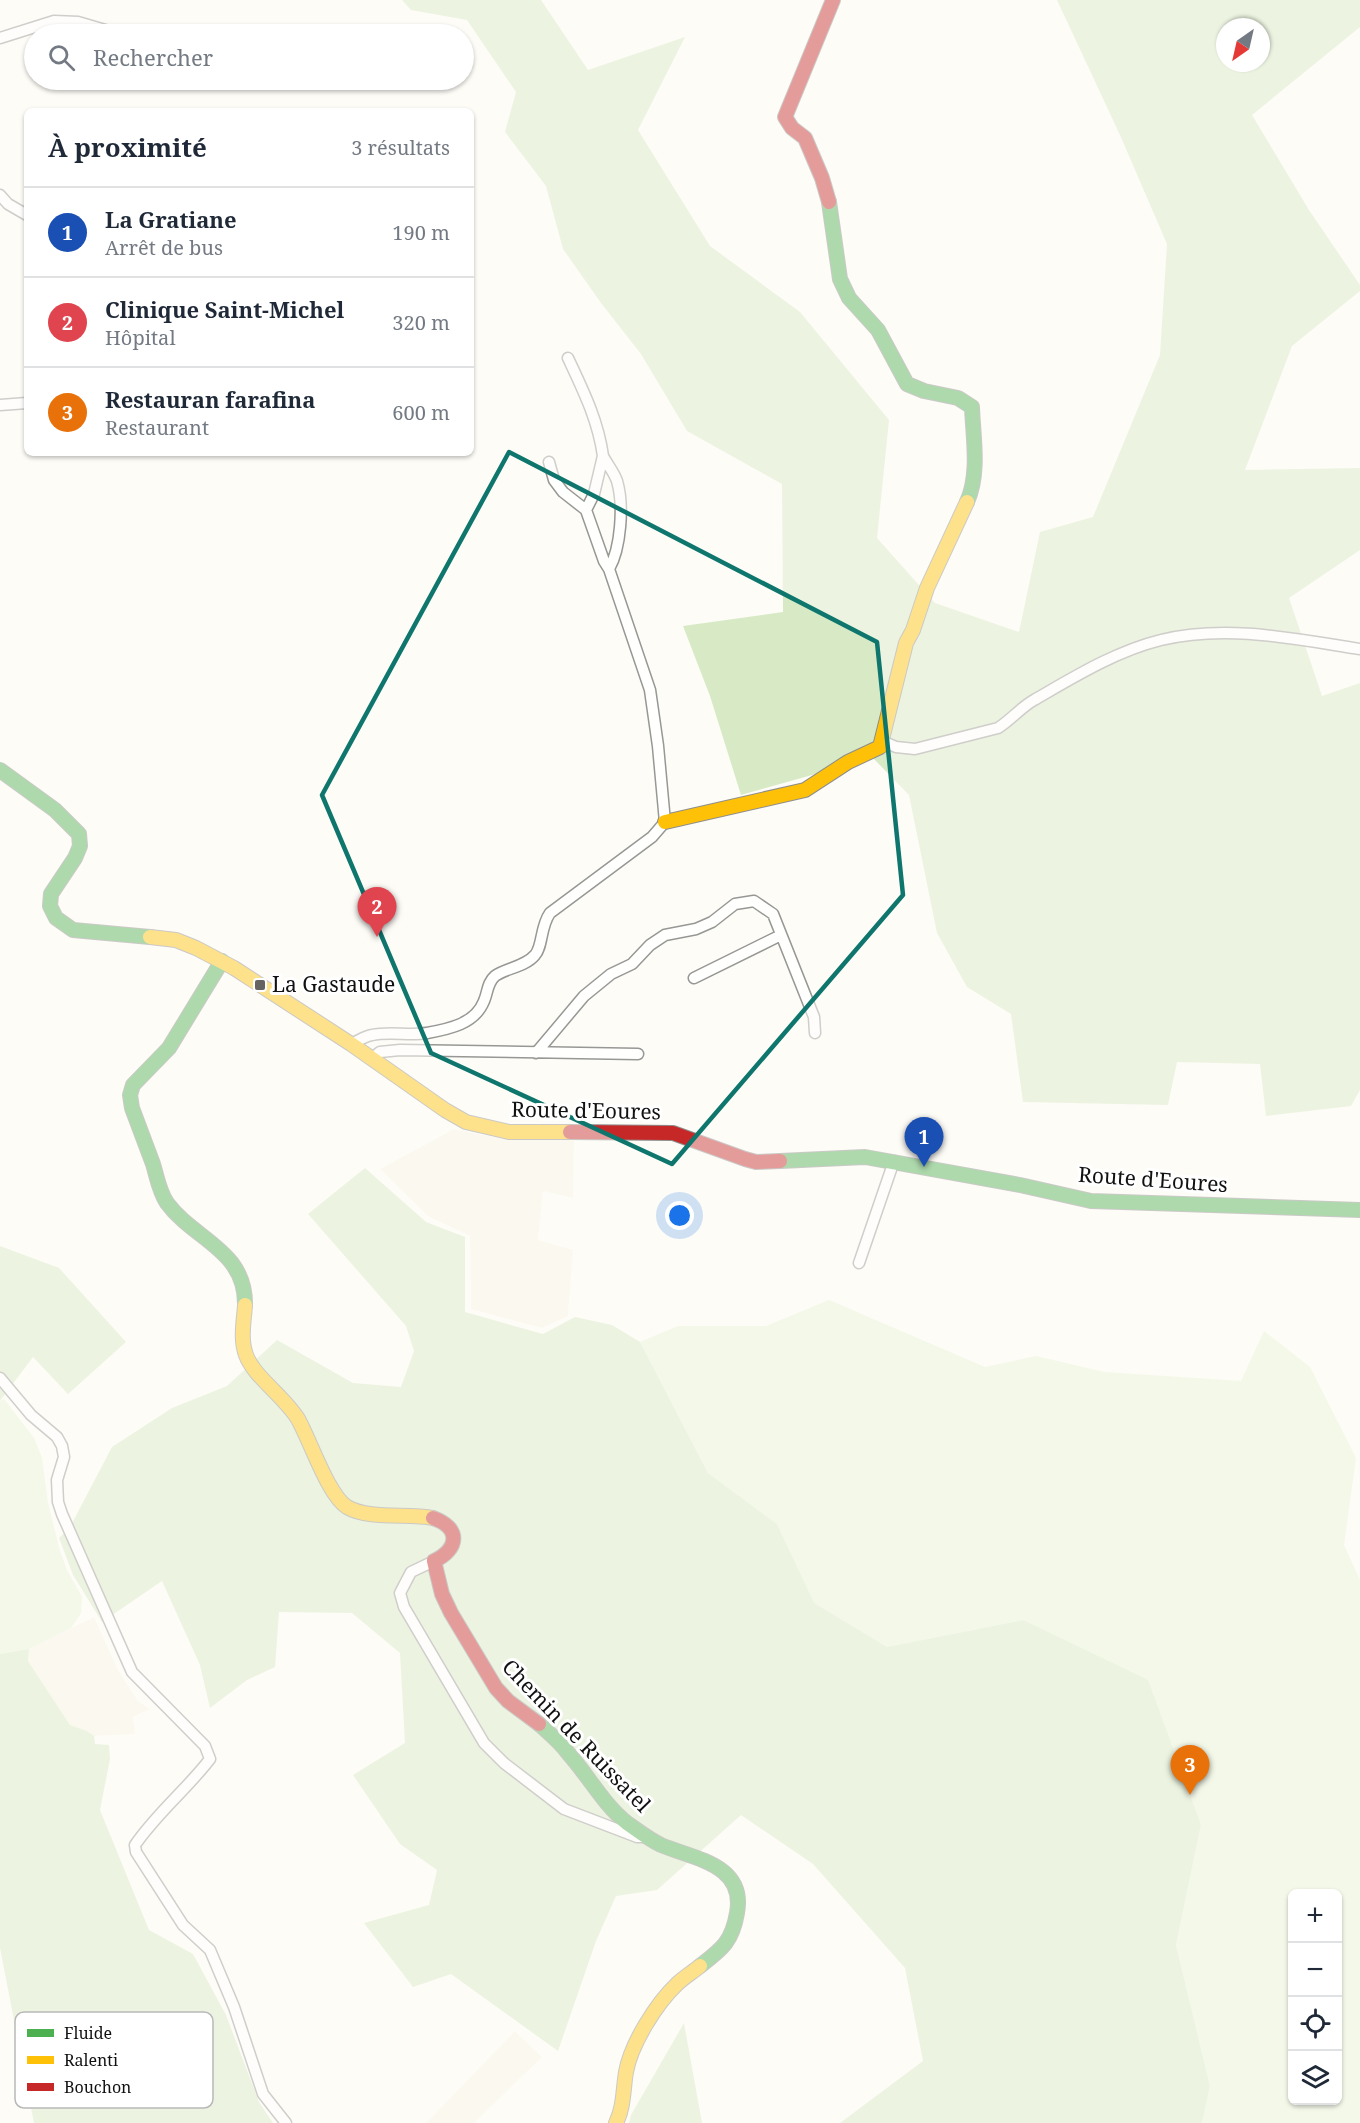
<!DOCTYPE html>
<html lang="fr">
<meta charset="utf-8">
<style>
:root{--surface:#fff;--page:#f6f6f7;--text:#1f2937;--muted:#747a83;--line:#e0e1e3;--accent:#0f766e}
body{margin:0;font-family:"Noto Serif",serif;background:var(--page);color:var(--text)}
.controls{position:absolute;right:18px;bottom:18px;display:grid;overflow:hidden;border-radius:9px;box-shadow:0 2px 4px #0004}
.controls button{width:54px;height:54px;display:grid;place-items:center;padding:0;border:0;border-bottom:2px solid var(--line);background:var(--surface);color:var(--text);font:30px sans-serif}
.compass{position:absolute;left:1216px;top:18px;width:54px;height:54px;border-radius:50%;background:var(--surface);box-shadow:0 2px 4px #0004;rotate:214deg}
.you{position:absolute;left:680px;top:1216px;width:21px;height:21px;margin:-15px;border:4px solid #fff;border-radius:50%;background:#1a73e8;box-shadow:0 0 0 9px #1a73e833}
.badge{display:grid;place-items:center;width:39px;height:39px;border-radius:50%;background:var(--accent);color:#fff;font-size:20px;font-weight:700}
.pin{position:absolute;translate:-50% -50px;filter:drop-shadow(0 2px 3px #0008)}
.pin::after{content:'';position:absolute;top:32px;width:21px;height:18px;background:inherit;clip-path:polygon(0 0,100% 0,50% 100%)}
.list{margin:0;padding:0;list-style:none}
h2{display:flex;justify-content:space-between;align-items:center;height:78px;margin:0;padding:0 24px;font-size:26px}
h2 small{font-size:20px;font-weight:400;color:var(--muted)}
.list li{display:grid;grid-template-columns:39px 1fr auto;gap:18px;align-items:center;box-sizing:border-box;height:90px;padding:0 24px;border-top:2px solid var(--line)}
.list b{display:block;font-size:22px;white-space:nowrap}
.list p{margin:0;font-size:20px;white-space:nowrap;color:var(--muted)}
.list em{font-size:20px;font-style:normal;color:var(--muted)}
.icon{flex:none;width:33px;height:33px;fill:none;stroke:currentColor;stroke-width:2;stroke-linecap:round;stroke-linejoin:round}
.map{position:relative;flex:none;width:1360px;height:2123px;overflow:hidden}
.search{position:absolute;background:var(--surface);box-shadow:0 2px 4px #0004;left:24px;top:24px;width:450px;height:66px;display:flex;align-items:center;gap:15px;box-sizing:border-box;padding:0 21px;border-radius:33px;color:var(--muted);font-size:22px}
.panel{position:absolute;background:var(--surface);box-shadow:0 2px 4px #0004;left:24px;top:108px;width:450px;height:348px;border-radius:9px}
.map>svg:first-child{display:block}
.farmland{fill:#f9f7e4}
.green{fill:#e7f3d7;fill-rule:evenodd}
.forest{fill:#d8eac5;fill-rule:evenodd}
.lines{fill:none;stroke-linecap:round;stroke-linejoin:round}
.street-casing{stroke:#979795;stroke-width:13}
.fast-casing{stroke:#8e8d8b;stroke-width:16}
.slow-casing{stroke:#8e8d8b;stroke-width:16}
.jam-casing{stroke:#8e8d8b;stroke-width:16}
.street{stroke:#fffffe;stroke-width:10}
.fast{stroke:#4caf50;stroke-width:14}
.slow{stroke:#ffc107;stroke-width:14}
.jam{stroke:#c62828;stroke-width:14}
.marked{fill:none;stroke:#0f766e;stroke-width:4.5;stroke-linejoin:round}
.poi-dot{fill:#646362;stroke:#fff;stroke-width:2}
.labels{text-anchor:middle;stroke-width:6;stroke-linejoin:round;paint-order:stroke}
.poi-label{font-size:21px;fill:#111;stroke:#fff;text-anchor:start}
.street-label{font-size:21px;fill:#111;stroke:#fff}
.key{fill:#fff;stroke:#b8b8b8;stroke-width:1.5}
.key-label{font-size:16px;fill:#111}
</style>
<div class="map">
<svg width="1360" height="2123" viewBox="0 0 1360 2123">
<rect width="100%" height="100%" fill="#fdfcf7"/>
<path class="farmland" d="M454 1129 498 1138 574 1140 573 1198 543 1191 538 1240 573 1250 568 1316 542 1328 471 1309 470 1236 428 1216 380 1169Z
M94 1617 118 1670 138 1701 150 1709 133 1717 135 1734 94 1736 87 1731 70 1725 27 1661 29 1649Z
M515 2031 542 2057 474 2123H426Z"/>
<path class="green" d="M829 1300 985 1367 1036 1356 1104 1372 1241 1381 1264 1331 1310 1367 1356 1458 1344 1545 1360 1580V2123H1202L1210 2086 1176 1945 1201 1825 1023 1620 887 1647 813 1603 777 1524 708 1473 640 1342 678 1326H766ZM1292 1894H1338V2100H1292Z
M4 1399 34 1438 42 1458 48 1503 60 1551 67 1570 82 1597 81 1613 71 1628 29 1649 0 1654V1401Z"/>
<path class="forest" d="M402 0H541L588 70 685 37 638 130 710 246 800 312 889 420 877 538 935 603 1019 632 1040 532 1093 517 1160 355 1167 244 1120 135 1057 0H1360V27L1252 115 1309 210 1360 285V291L1292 346 1245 470 1360 468V550L1289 598 1322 696 1360 683V1090L1351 1106 1266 1116 1260 1064 1177 1062 1168 1105 1023 1102 1011 1014 967 987 937 933 909 795 873 758 741 795 710 696 683 626 783 612 782 484 687 431 641 354 601 303 563 249 546 186 505 132 516 92 467 20 411 10ZM1225 27H1261V63H1225Z
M365 1168 426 1222 465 1237V1312L543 1334 575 1317 612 1325 640 1342 708 1473 777 1524 814 1603 887 1647 1023 1620 1148 1680 1201 1825 1176 1945 1210 2086 1202 2123H840L923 2061 905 1968 813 1864 741 1815 657 1890 616 1896 596 1941 558 2051 451 1974 413 1987 364 1923 429 1905 437 1870 400 1844 353 1775 405 1743 400 1653 352 1613 279 1612 275 1667 247 1680 210 1708 200 1665 162 1581 102 1622 73 1575 59 1538 70 1527 112 1447 172 1408 227 1386 277 1340 353 1383 401 1387 414 1351 406 1326 308 1214Z
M0 1246 59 1268 126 1342 68 1394 33 1357 0 1401Z
M29 1649 28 1661 70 1725 87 1731 94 1736 95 1744 109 1745 110 1759 100 1810 149 1930 193 1954 226 2015 259 2102 273 2123H34L0 1948V1654Z
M684 2023 702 2123H629L631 2115Z"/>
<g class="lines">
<g class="street-casing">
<path id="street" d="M0 38 54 21 78 22 119 34 147 31H201L213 34
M0 195 8 204 27 215
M568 358C583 390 598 420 603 456
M0 405 27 403
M549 462 554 480 563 492 586 510 604 561 609 569
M882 741 896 747 915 749 998 728C1011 720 1020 708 1034 700 1074 677 1116 651 1161 640 1227 624 1295 639 1360 649
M694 978 781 935
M351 1044C358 1041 365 1036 372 1035 390 1031 409 1036 427 1033 449 1029 475 1024 484 1001 488 992 487 983 495 976 506 968 525 967 535 955 543 946 540 927 550 913L652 837 665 822 658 746 650 690 609 569C621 548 624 505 617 481 614 472 607 464 603 456L594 494 586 510
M536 1053 584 996 611 974 632 964 650 945 665 935 696 929 712 922 735 904 754 901 773 914 814 1017 815 1033
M371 1059 380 1052 400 1050 638 1054
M859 1263 894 1161
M0 1378 31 1415 57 1437 62 1446 64 1457 57 1480 58 1502 62 1514 132 1672 205 1746 210 1759C187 1789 157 1813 135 1845L136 1852 183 1925 210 1950 234 2007 263 2094 286 2123
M434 1561 411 1572 400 1593 404 1607 484 1743 504 1763 564 1809 637 1837H649"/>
</g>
<g class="fast-casing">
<path id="fast" d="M829 202 840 279 849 298 878 330 907 384 924 391 958 398 972 407C973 437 980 473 967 502
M0 770 55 810 79 834 80 846 75 858 51 894 50 906 56 918 73 930 150 937
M222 961 169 1048 133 1085 130 1095 132 1108C139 1127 146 1145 153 1164 157 1177 159 1191 167 1203 194 1240 246 1250 245 1305
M780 1161 865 1157 1020 1185 1091 1201 1360 1210
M539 1724C549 1733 560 1742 568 1753 588 1775 603 1804 627 1823 637 1830 650 1840 661 1845 694 1859 746 1864 737 1913 732 1942 722 1949 700 1966"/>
</g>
<g class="slow-casing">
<path id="slow" d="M665 822 805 790 848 762 880 747 906 643 913 630 927 588 967 502
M150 937 176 940 196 948 234 968 351 1044 445 1110 466 1122 509 1132H570
M245 1305C244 1321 240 1339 246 1355 254 1377 284 1396 298 1419 310 1440 328 1495 347 1507 369 1520 408 1513 433 1518
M616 2123C624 2107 623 2090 626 2072 631 2044 656 2004 677 1984 684 1977 693 1972 700 1966"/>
</g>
<g class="jam-casing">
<path id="jam" d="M829 202 822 178 805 138 792 128 785 117 833 0
M570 1132 673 1133 745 1159 756 1162 780 1161
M433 1518C461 1528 459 1549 434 1561L442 1594 451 1613 496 1688 508 1701 539 1724"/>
</g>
<use href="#street" class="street"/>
<use href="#fast" class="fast"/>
<use href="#slow" class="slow"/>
<use href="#jam" class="jam"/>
</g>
<path d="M0 0H1360V2123H0ZM509 452 877 642 903 895 672 1164 431 1053 322 795Z" fill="#fdfcf7" fill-opacity=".55" fill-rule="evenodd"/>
<path class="marked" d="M509 452 877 642 903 895 672 1164 431 1053 322 795Z"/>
<rect class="poi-dot" x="254" y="979" width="12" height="12" rx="3"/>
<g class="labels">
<g class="poi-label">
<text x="272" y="992">La Gastaude</text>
</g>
<g class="street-label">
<text transform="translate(586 1111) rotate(1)" y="7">Route d'Eoures</text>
<text transform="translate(1153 1180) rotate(4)" y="7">Route d'Eoures</text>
<text transform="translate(576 1736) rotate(46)" y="7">Chemin de Ruissatel</text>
</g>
</g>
<rect x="15" y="2012" width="198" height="96" rx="9" class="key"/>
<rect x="27" y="2029" width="27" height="8" fill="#4caf50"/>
<rect x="27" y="2056" width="27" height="8" fill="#ffc107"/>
<rect x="27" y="2083" width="27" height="8" fill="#c62828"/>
<g class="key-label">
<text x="64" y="2039">Fluide</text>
<text x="64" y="2066">Ralenti</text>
<text x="64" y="2093">Bouchon</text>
</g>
</svg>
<div class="controls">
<button>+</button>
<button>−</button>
<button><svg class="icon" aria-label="locate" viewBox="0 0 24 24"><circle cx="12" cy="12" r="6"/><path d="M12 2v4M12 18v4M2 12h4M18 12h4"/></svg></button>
<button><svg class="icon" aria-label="layers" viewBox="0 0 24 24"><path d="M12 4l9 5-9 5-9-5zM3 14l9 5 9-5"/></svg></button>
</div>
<svg class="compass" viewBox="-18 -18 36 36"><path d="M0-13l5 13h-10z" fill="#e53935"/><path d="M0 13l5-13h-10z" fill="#747a83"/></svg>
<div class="you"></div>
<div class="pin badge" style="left:924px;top:1167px;background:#1a4fb4">1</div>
<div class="pin badge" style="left:377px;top:937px;background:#e0444e">2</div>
<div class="pin badge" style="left:1190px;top:1795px;background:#e8710a">3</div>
<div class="search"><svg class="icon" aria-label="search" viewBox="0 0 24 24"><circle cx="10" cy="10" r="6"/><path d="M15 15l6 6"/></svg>Rechercher</div>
<section class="panel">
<h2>À proximité<small>3 résultats</small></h2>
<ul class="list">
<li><span class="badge" style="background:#1a4fb4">1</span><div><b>La Gratiane</b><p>Arrêt de bus</p></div><em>190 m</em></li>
<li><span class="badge" style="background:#e0444e">2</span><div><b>Clinique Saint-Michel</b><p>Hôpital</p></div><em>320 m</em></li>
<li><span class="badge" style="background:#e8710a">3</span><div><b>Restauran farafina</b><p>Restaurant</p></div><em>600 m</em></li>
</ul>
</section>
</div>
